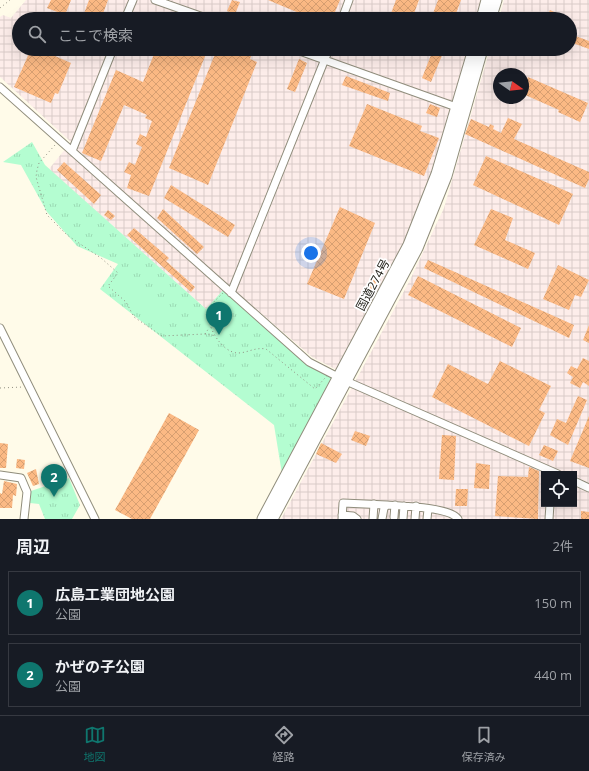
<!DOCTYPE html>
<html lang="ja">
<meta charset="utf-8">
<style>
:root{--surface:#171b24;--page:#242831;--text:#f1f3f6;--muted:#9ea1a6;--line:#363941;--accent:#0f766e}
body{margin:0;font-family:"Open Sans","Noto Sans JP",sans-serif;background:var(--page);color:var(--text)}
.controls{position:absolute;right:12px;bottom:12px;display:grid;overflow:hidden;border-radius:0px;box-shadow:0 4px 16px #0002}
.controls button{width:36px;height:36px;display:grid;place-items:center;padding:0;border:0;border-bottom:1px solid var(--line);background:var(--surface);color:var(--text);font:20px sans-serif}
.compass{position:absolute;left:493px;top:68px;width:36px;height:36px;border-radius:50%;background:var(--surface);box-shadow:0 4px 16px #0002;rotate:104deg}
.you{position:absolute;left:311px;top:253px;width:14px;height:14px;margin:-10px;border:3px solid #fff;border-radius:50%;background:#1a73e8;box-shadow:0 0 0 6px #1a73e833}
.badge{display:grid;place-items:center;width:26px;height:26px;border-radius:50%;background:var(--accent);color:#fff;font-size:13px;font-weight:700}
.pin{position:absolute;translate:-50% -33px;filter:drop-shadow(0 1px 2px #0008)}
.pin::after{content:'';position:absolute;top:21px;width:14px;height:12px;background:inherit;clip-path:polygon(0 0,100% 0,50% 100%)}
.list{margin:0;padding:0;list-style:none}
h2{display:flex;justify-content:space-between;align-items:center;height:52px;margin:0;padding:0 16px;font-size:17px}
h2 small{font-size:13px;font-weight:400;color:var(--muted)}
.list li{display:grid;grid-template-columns:26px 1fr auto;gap:12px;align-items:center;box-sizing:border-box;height:64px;margin:0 8px 8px;padding:0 8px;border:1px solid var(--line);border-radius:0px}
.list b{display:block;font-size:15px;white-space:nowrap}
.list p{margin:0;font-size:13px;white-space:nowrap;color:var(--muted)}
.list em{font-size:13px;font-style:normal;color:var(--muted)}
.icon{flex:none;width:22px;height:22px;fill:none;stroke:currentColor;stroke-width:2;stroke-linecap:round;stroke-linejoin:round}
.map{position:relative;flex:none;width:589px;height:519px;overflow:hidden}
.search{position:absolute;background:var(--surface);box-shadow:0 4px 16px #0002;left:12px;right:12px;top:12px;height:44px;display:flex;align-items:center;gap:10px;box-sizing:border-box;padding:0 14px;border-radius:22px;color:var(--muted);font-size:15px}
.sheet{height:196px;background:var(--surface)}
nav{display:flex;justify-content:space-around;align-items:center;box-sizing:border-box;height:56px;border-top:1px solid var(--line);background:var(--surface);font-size:11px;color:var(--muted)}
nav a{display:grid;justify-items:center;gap:2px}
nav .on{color:var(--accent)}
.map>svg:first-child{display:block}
.industrial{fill:url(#industrial-grid);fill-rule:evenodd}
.grass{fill:url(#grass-tufts)}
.garden{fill:#b4fdd1}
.building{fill:url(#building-cross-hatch)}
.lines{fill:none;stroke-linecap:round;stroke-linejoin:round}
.minor-casing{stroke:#908d7c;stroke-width:9}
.highway-casing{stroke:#908d7c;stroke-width:13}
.path{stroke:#908e81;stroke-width:1;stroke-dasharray:1 3;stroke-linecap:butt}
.minor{stroke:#fff;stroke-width:7}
.highway{stroke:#fff;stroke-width:11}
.labels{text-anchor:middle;stroke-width:3.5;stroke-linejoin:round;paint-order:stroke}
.street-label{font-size:12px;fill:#23221b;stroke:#fff}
</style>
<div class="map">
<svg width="589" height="519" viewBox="0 0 589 519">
<defs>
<pattern id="industrial-grid" width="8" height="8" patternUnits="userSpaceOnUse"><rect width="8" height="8" fill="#fdedea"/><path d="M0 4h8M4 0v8" fill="none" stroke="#d9cbc8"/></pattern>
<pattern id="grass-tufts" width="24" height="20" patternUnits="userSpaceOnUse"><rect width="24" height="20" fill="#b4fdd1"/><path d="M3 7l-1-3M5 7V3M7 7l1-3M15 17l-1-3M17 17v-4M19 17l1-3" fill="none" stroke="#9ad9b3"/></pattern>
<pattern id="building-cross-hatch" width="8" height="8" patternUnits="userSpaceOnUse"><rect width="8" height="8" fill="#fbb984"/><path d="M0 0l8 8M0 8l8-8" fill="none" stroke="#d79f71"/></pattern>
</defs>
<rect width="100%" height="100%" fill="#fffbe9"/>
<path class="industrial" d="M26 0H482L477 19H19V49H468L432 176 404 244 337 370 312 357 228 285 206 309 49 169 71 142 0 77V17L3 15 11 18Z
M504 0H589V519H281L410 280 444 208 490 49H570V19H499ZM499 74H523V98H499ZM544 474H574V504H544Z"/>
<path class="grass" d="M32 142 45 165 206 309 225 288 309 362 338 378 283 480 274 425 100 289 118 264 77 246 47 212 21 165 3 162Z
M69 478 80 505 72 519H45L39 504 30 503 31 491Z"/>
<path class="garden" d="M128 274 174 314 163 328 116 290Z"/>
<path class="building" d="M51 0H71L65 15 47 8Z
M89 0H108L101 19H82Z
M232 0 240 2 235 14 227 11Z
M268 0H340L332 19H297L299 13Z
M396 0H419L412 19H398L390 16Z
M438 0H461L454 19H431Z
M550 10 569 19H546Z
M570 34 589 41V49L570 42Z
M31 49H39L71 63 58 94 55 93 51 103 14 87Z
M156 49H208L149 196 127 188 131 175 124 172 129 162 135 165 142 147 136 144 140 134 146 137 152 121 145 118 147 115 124 105 101 161 82 153 116 70 143 82Z
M217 49H254L250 59 257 62 208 185 169 168Z
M426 49H435L443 53 431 82 422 78 431 55 424 52Z
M299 59 307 63 295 92 287 89Z
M346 76 390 93 388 101 342 85Z
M528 77 588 103 580 122 558 112 559 110 523 94V89Z
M367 104 422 126 420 131 439 138 424 176 349 146Z
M430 104 440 108 437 117 426 113Z
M508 118 522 124 514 139 589 172V179L585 188 465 134 471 119 489 127 490 124 494 126 493 129 501 133Z
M486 156 573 194 559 225 473 185Z
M64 162 101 195 94 204 57 170Z
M171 185 235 225 228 237 164 198Z
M340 207 375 223 344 299 307 284Z
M163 209 204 247 197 254 157 218Z
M491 209 513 218 505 240 535 253 528 269 474 245Z
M108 210 115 216 111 220 104 215Z
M134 228 169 258 166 261 195 287 191 292 127 235Z
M428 260 574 325 569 338 424 268Z
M558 265 589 280 581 297 575 295 569 310 543 299Z
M418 276 521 328 512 347 408 295Z
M371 277 378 281 368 300 361 296Z
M589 325V343L583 340Z
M583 358 589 361V386L583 382 580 388 570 383 573 377 567 373 571 366 577 369Z
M500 361 551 386 539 410 545 413 529 446 432 397 448 364 488 384Z
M578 396 587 400 568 445 550 435 557 419 566 423Z
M169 413 199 430 150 519H132L115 510Z
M589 416V468L570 461Z
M355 431 370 436 366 446 351 440Z
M442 435 456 436 454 480 439 479Z
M0 443 8 444 6 468H0Z
M321 443 342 454 336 463 316 454Z
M544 445 558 451 553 461 539 455Z
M17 459 25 460 24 469 16 468Z
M476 463 490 465 489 489 474 488Z
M529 467 539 471 538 519 495 516 498 476 528 477Z
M36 469 39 484 33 486 27 473Z
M4 481 17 484 16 496 13 495 12 508H0V493L2 494Z
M456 489H468L467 506H455Z
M581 511 589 512V519H581Z"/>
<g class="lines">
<g class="minor-casing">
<path id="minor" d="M155 0 209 19
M125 19 133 0
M342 19 349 0
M294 49 459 108
M0 87 309 362 346 381 558 474
M72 151 113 49
M231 293 329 49
M0 328 95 519
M0 475 21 478 27 492 24 519
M574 481 589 488
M342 515 353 516 357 519
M394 517 395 505
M342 519 343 503 387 505
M373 519 374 504
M382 519 384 508 387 505C402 506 450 507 458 519
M403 519 404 506
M415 519 416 506
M427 519 428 509
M549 519 550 504"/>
</g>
<g class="highway-casing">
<path id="highway" d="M482 19 487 0
M490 19 496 0
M263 519 409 245 437 174 474 49
M272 519 417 248 446 176 482 49"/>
</g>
<path class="path" d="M0 8 10 0
M55 145 39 163 37 170 36 177 47 215 67 235 101 258 118 273 108 286 126 302 134 317 162 336 205 334 216 336
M223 293C219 297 213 302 210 307 203 322 221 353 238 353 247 353 255 347 266 349L315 389 325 378
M205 334 209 328
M0 388 23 387"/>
<use href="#minor" class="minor"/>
<use href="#highway" class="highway"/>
</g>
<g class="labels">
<g class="street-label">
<text transform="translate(373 285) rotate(-62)" y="4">国道274号</text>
</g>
</g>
</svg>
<div class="controls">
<button><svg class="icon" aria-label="locate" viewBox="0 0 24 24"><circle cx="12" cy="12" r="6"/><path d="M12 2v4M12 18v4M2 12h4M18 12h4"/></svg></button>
</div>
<svg class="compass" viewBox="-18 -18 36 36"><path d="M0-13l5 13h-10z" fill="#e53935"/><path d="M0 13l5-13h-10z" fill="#9ea1a6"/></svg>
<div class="you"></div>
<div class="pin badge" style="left:219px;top:335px">1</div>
<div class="pin badge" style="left:54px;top:497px">2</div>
<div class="search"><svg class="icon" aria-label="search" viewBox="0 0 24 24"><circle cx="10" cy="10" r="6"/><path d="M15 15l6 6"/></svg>ここで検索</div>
</div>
<section class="sheet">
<h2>周辺<small>2件</small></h2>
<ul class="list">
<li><span class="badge">1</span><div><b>広島工業団地公園</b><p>公園</p></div><em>150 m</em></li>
<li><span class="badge">2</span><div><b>かぜの子公園</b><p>公園</p></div><em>440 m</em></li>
</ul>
</section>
<nav>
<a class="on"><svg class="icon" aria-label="map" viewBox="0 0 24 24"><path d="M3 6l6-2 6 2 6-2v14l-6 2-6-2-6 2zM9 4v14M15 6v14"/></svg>地図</a>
<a><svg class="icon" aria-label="directions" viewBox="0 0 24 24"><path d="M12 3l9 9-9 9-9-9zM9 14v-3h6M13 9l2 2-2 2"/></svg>経路</a>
<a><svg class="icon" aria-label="saved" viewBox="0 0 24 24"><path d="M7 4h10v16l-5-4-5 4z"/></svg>保存済み</a>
</nav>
